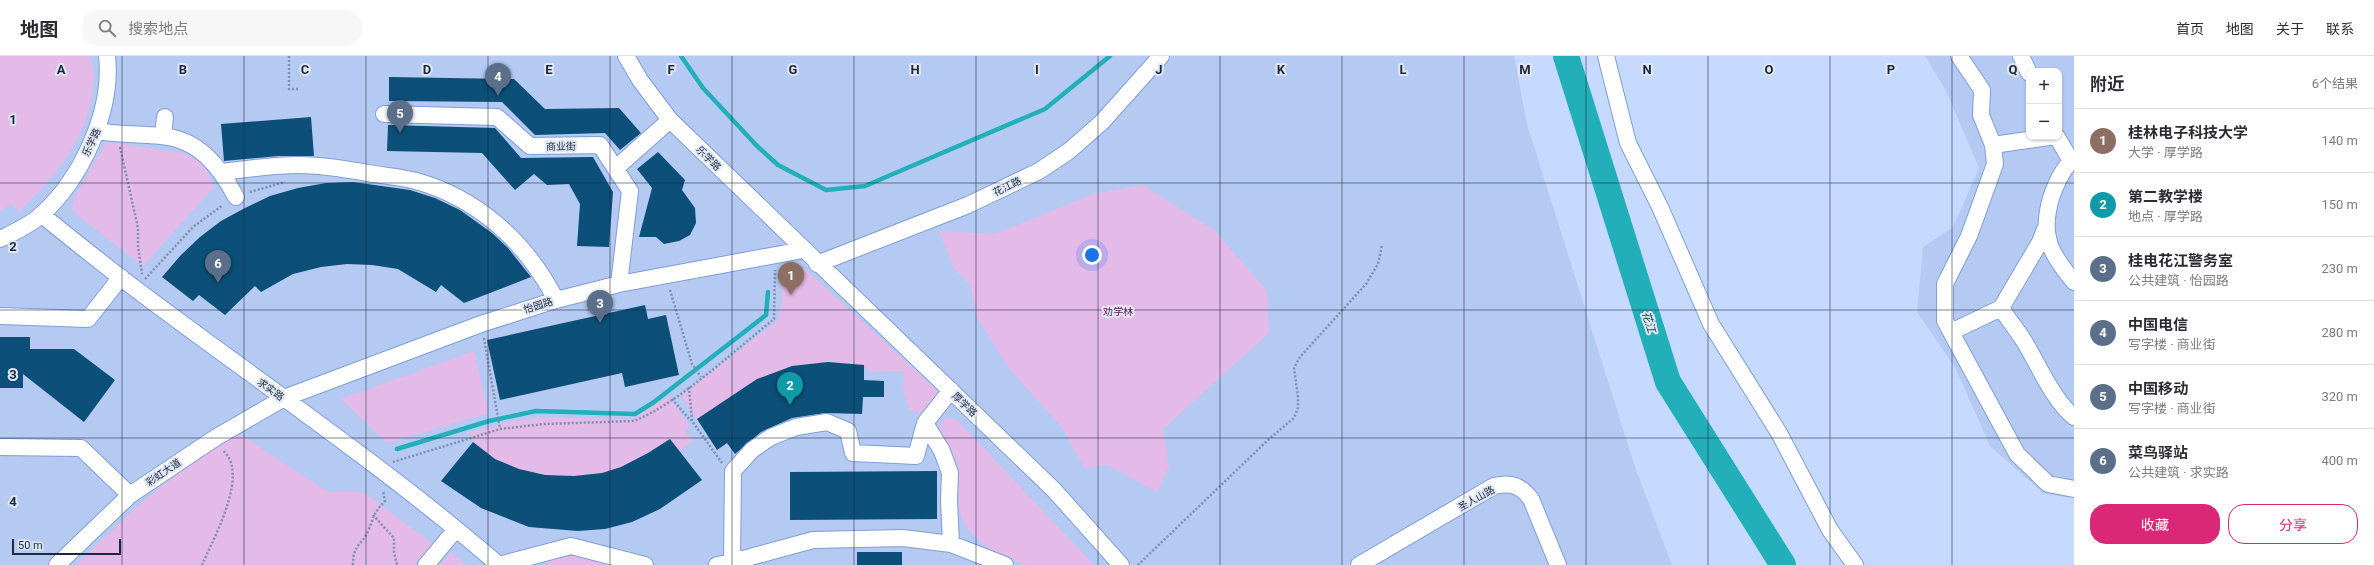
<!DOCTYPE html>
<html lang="zh">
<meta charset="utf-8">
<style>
:root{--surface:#fff;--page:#f7f7f7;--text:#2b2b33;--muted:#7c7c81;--line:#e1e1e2;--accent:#db2777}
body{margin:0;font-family:Roboto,"Noto Sans SC",sans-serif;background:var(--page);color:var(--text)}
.controls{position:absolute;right:12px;top:12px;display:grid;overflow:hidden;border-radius:8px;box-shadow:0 1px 3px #0004}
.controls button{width:36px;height:36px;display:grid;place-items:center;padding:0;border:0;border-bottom:1px solid var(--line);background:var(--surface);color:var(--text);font:20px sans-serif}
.scale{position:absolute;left:12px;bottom:10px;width:109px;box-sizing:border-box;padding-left:4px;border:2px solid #1c2840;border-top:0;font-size:11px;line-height:14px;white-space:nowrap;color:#1c2840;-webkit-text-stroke:3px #e0e7f3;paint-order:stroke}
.you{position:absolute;left:1092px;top:199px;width:14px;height:14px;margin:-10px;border:3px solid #fff;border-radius:50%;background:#1a73e8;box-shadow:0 0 0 6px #1a73e833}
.badge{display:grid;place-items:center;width:26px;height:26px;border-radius:50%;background:var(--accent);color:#fff;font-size:13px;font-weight:700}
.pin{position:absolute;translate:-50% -33px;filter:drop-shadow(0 1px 2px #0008)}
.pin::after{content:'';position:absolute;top:21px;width:14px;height:12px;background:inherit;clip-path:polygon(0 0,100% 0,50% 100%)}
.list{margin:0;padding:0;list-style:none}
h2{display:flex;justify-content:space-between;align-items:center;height:52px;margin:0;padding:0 16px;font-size:17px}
h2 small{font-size:13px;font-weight:400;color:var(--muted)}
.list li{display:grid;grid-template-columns:26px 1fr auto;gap:12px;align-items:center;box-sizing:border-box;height:64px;padding:0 16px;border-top:1px solid var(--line)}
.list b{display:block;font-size:15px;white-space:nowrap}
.list p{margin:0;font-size:13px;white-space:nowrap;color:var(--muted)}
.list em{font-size:13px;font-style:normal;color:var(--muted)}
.actions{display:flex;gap:8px;padding:12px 16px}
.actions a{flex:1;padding:9px 0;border:1px solid var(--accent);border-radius:16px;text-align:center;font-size:14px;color:var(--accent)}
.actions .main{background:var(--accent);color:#fff}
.icon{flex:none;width:22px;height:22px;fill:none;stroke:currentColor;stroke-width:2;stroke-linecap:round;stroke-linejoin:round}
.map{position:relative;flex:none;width:2074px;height:509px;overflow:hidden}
header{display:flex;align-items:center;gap:24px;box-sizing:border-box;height:56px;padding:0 20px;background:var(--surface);border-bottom:1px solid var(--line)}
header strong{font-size:19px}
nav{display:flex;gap:22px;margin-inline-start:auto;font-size:14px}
.search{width:280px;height:36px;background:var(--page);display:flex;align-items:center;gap:10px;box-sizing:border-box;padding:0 14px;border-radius:16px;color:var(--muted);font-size:15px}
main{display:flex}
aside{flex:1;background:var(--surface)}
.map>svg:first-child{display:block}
.built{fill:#b5caf2;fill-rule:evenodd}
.green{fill:#e4bae9}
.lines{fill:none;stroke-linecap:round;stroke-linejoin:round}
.stream{stroke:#23afb9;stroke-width:4.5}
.river{stroke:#23afb9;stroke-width:26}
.building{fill:#0c4f78}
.minor-casing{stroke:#7f9dd7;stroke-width:18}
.path{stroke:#7e8eae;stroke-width:2.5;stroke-dasharray:2 2;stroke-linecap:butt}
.minor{stroke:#fff;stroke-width:16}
.grid{fill:none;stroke:#1c2840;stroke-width:1;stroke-opacity:0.55}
.labels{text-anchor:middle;stroke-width:4;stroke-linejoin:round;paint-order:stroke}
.street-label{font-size:10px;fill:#1c2840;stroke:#e0e7f3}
.park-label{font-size:10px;fill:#5c1665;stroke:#e0e7f3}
.water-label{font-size:11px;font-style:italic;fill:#0a4549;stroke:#e0e7f3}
.grid-label{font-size:13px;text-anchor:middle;font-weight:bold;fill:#1c2840;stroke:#e0e7f3;stroke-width:4;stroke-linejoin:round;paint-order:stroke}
</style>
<header>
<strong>地图</strong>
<div class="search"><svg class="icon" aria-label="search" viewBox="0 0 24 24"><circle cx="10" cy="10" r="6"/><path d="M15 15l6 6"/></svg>搜索地点</div>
<nav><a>首页</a><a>地图</a><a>关于</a><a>联系</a></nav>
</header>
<main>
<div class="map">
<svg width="2074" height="509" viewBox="0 0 2074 509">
<rect width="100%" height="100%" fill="#c6daff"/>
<path class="built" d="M0 0H1514L1527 68 1635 411 1672 509H0Z
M1925 0H2074V442L2044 438 1990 390 1956 313 1917 256 1923 191 1953 171 1979 112 1946 35ZM2029 15H2059V81H2029Z"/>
<path class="green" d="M0 0H89C96 11 94 26 92 39 84 88 53 122 19 156L11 148 0 156Z
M106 86 184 97 204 108 214 131 143 210 78 160 72 152 75 140Z
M1143 129 1215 175 1267 235 1269 277 1163 373 1169 411 1157 436 1108 409 1084 412 1063 373 1008 311 977 262 970 229 954 213 939 175 995 178 1093 138Z
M805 213 937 334 932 349 921 358 909 354 903 335 904 315 871 316 864 309 828 306 792 310 697 363 681 340 778 264 782 246V218Z
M474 295 488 357 387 387 341 343Z
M669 340 690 371 685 375 693 385 679 395 670 383C649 397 626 412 601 417 563 425 487 417 468 377L515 365 541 361 633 363Z
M945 362 956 363 1094 509C1075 509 1044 509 1027 509 1005 504 967 482 961 460 956 444 960 427 958 411 957 400 942 386 939 370Z
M232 373 328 436H363L433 488 415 509H76L135 452Z
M451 496 466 509H440Z
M571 496 617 509H551L546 505Z"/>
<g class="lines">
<path class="stream" d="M681 0 703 32 757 90 778 109 826 134 865 130 1045 53 1110 0
M397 393 489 365 536 355 635 358 654 346 766 259 768 236"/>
<path class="river" d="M1566 0 1668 326 1783 509"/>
</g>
<path class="building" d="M389 21 514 23 545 53 619 52 641 77 620 94 605 77 535 79 502 46 389 45Z
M311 61 314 100H279L224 105 221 68Z
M388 69 495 72 521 102 593 101 613 136 609 191 577 190 580 148 569 128 547 129 534 118 515 134 482 97 387 95Z
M658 96 685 124 682 134 695 152 696 167 690 179 679 185 664 188 656 181H639L652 132 637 113Z
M353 126 410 134 435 142 460 154 492 177 508 192 531 221 464 247 441 229 436 236 398 213 372 209 347 208 321 211 293 218 261 236 255 230 225 259 199 239 193 245 162 221 181 199 200 181 221 165 245 152 270 140 298 132 326 127Z
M645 249 648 263 666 259 679 319 625 331 622 317 500 344 487 284Z
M0 281H30V293H74L115 324 84 366 23 318V332H0Z
M828 306 864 309V324L884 325V341H863L862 358 825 357 792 362 761 376 735 398 727 387 717 394 697 363 757 323 792 310Z
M670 383 702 424 660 453 632 466 605 473 578 475 529 471 481 452 441 425 473 386 495 403 519 413 545 419 574 420 602 417 621 411 648 397Z
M937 415V463L790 464V416Z
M857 496H902V509H857Z"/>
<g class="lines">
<g class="minor-casing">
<path id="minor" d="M626 0 640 24 670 64 1054 434 1121 509
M1606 0 1628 87 1660 151 1711 268 1779 377 1830 474 1855 509
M1959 0 1982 34 1981 59 1993 89 1995 108 1969 180 1945 228V265L2017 398 2048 428 2074 433
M2021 0 2029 17
M384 58 497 61 530 90 600 89 630 135 619 228
M97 75C119 79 139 78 161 80 199 83 220 111 236 141
M163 80 165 61
M2057 81 2071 105
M1993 89 2049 81
M2074 102C2062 113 2056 127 2051 142 2040 180 2050 197 2074 226
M616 112 670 64
M222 116C247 113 273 109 298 109 322 109 345 113 368 117 384 120 401 121 416 125 478 142 527 187 556 244
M42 159C73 184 105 210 137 234 258 325 384 410 499 509
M0 183C13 177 32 168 42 158 82 122 113 54 107 0
M817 208 968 149 1039 115 1069 95 1102 66 1161 0
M2001 252C2008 263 2017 274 2024 285 2038 308 2053 344 2074 361
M0 260 88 263 121 221
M1951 276 2001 252 2040 186 2045 173
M925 367 942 395 950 417 949 444 951 488
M0 391 81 392 130 439
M732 506 813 484 903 482 951 488 1005 509
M57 509 130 439 215 382 284 342 481 268 556 244 619 228 803 194
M426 509 456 473
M499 509 571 490 645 509
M717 509 732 506 733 415 752 394 771 381 796 371 827 366 848 375 853 397 916 400 925 367 951 334
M1359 509 1494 430C1511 426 1520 429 1531 443L1558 509"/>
</g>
<path class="path" d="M289 0V33H299
M120 91 138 172V190L142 218
M250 136 285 126
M145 223 193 171 223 149
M670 234 692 308 701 321
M484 282 500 373
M689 331 692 365 722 407
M672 343 691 365
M393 406 500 373 544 368 634 365C679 347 735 294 774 263L775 214
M373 459 394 482V496L397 509
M202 509C213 484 240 434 231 407 230 402 226 398 223 394
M353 509C353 487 362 490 368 475 375 459 372 459 385 445L383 435
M1138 509 1269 383 1294 362 1298 352V341L1294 312 1300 301 1366 228 1378 208 1382 189"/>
<use href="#minor" class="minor"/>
</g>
<path class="grid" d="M122 0V509M244 0V509M366 0V509M488 0V509M610 0V509M732 0V509M854 0V509M976 0V509M1098 0V509M1220 0V509M1342 0V509M1464 0V509M1586 0V509M1708 0V509M1830 0V509M1952 0V509M0 127H2074M0 254H2074M0 382H2074"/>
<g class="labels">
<g class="street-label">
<text transform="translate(91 86) rotate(-65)" y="4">乐学路</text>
<text transform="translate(561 90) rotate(-1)" y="4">商业街</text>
<text transform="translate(709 102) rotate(45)" y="4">乐学路</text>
<text transform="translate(1007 130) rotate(-26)" y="4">花江路</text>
<text transform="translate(538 249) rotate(-17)" y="4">怡园路</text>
<text transform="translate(271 333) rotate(36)" y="4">求实路</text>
<text transform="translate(965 348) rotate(44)" y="4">厚学路</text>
<text transform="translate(163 416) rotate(-34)" y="4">彩虹大道</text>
<text transform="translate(1476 442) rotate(-29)" y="4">圣人山路</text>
</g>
<g class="park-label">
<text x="1118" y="259">劝学林</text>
</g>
<g class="water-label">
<text transform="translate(1649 266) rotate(73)" y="4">花江</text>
</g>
</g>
<g class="grid-label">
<text x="61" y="18">A</text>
<text x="183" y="18">B</text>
<text x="305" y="18">C</text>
<text x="427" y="18">D</text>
<text x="549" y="18">E</text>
<text x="671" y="18">F</text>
<text x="793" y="18">G</text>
<text x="915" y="18">H</text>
<text x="1037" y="18">I</text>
<text x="1159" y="18">J</text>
<text x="1281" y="18">K</text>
<text x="1403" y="18">L</text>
<text x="1525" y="18">M</text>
<text x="1647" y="18">N</text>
<text x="1769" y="18">O</text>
<text x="1891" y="18">P</text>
<text x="2013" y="18">Q</text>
<text x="13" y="68">1</text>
<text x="13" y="195">2</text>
<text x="13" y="323">3</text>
<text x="13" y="450">4</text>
</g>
</svg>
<div class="controls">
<button>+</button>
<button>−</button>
</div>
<div class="scale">50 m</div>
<div class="you"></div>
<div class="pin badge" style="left:791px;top:239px;background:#8d6e63">1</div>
<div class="pin badge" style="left:790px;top:349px;background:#0f9aa8">2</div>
<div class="pin badge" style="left:600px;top:267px;background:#5c6f8a">3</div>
<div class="pin badge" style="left:498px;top:40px;background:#5c6f8a">4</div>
<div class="pin badge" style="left:400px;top:77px;background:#5c6f8a">5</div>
<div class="pin badge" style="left:218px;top:227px;background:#5c6f8a">6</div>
</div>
<aside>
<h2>附近<small>6个结果</small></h2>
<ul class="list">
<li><span class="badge" style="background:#8d6e63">1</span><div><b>桂林电子科技大学</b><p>大学 · 厚学路</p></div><em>140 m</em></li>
<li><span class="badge" style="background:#0f9aa8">2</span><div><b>第二教学楼</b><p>地点 · 厚学路</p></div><em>150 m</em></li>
<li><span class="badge" style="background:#5c6f8a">3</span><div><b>桂电花江警务室</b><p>公共建筑 · 怡园路</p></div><em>230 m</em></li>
<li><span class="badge" style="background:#5c6f8a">4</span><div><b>中国电信</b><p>写字楼 · 商业街</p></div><em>280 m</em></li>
<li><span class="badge" style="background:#5c6f8a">5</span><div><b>中国移动</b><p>写字楼 · 商业街</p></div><em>320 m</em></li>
<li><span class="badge" style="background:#5c6f8a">6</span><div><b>菜鸟驿站</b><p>公共建筑 · 求实路</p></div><em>400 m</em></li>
</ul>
<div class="actions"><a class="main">收藏</a><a>分享</a></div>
</aside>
</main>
